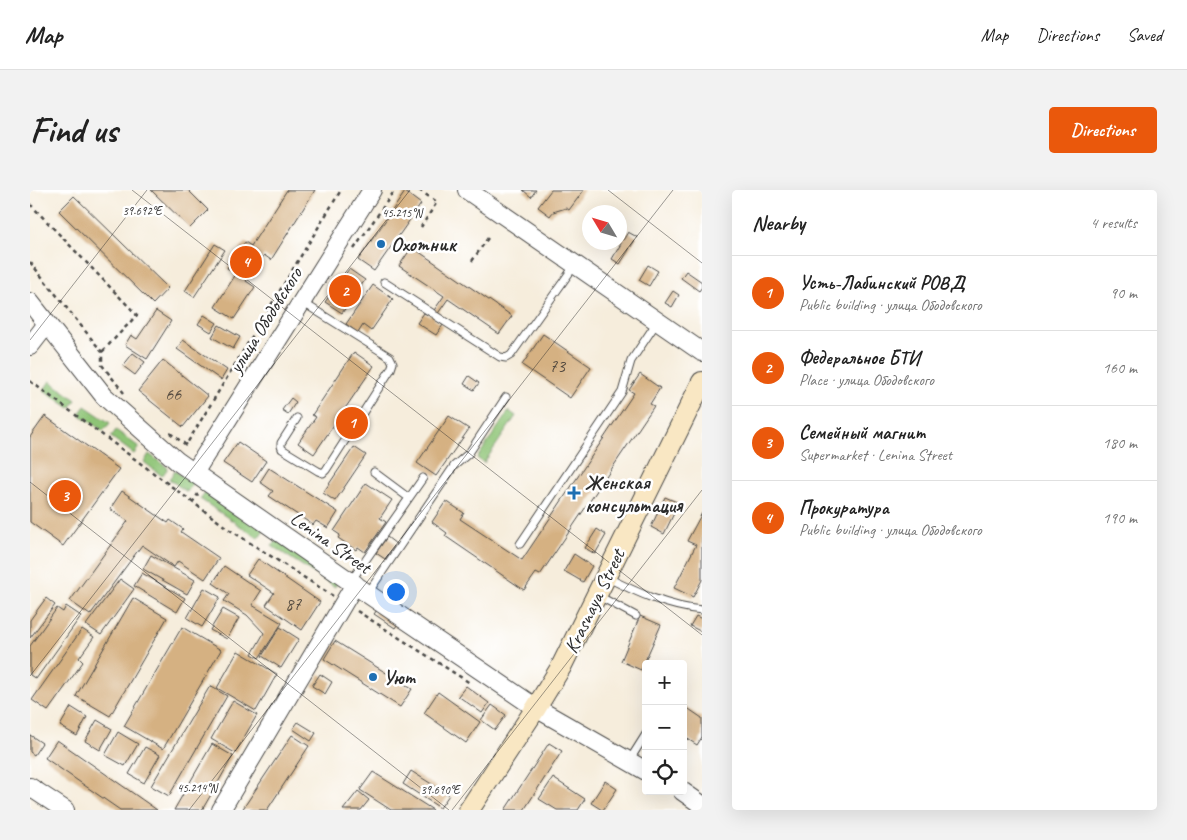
<!DOCTYPE html>
<meta charset="utf-8">
<style>
:root{--surface:#fff;--page:#f2f2f2;--text:#222;--muted:#767676;--line:#e0e0e0;--accent:#ea580c}
body{margin:0;font-family:Caveat,sans-serif;background:var(--page);color:var(--text)}
.controls{position:absolute;right:15px;bottom:15px;display:grid;overflow:hidden;border-radius:5px;box-shadow:0 5px 20px #0002}
.controls button{width:45px;height:45px;display:grid;place-items:center;padding:0;border:0;border-bottom:1px solid var(--line);background:var(--surface);color:var(--text);font:25px sans-serif}
.compass{position:absolute;left:552px;top:15px;width:45px;height:45px;border-radius:50%;background:var(--surface);box-shadow:0 5px 20px #0002;rotate:308deg}
.you{position:absolute;left:365px;top:401px;width:18px;height:18px;margin:-12px;border:4px solid #fff;border-radius:50%;background:#1a73e8;box-shadow:0 0 0 8px #1a73e833}
.badge{display:grid;place-items:center;width:32px;height:32px;border-radius:50%;background:var(--accent);color:#fff;font-size:16px;font-weight:700}
.pin{position:absolute;translate:-50% -50%;border:2px solid #fff;box-shadow:0 1px 5px #0006}
.list{margin:0;padding:0;list-style:none}
h2{display:flex;justify-content:space-between;align-items:center;height:65px;margin:0;padding:0 20px;font-size:21px}
h2 small{font-size:16px;font-weight:400;color:var(--muted)}
.list li{display:grid;grid-template-columns:32px 1fr auto;gap:15px;align-items:center;box-sizing:border-box;height:75px;padding:0 20px;border-top:1px solid var(--line)}
.list b{display:block;font-size:19px;white-space:nowrap}
.list p{margin:0;font-size:16px;white-space:nowrap;color:var(--muted)}
.list em{font-size:16px;font-style:normal;color:var(--muted)}
.icon{flex:none;width:28px;height:28px;fill:none;stroke:currentColor;stroke-width:2;stroke-linecap:round;stroke-linejoin:round}
.map{position:relative;flex:none;width:672px;height:620px;overflow:hidden;border-radius:5px}
header{display:flex;align-items:center;gap:30px;box-sizing:border-box;height:70px;padding:0 25px;background:var(--surface);border-bottom:1px solid var(--line)}
header strong{font-size:24px}
nav{display:flex;gap:28px;margin-inline-start:auto;font-size:18px}
.intro{display:flex;align-items:center;justify-content:space-between;box-sizing:border-box;height:120px;padding:0 30px}
h1{margin:0;font-size:35px}
.button{padding:12px 22px;border-radius:5px;background:var(--accent);color:#fff;font-size:18px;font-weight:700}
main{display:flex;gap:30px;padding:0 30px}
aside{flex:1;background:var(--surface);border-radius:5px;box-shadow:0 5px 20px #0002}
.map>svg:first-child{display:block}
.green{fill:#8ec476;stroke:#5c7850}
.building{fill:#d5b182}
.lines{fill:none;stroke-linecap:round;stroke-linejoin:round}
.service-casing{stroke:#494846;stroke-width:9}
.tertiary-casing{stroke:#494846;stroke-width:20}
.secondary-casing{stroke:#494846;stroke-width:22}
.path{stroke:#494846;stroke-width:2.5;stroke-dasharray:4 4;stroke-linecap:butt}
.service{stroke:#fff;stroke-width:7}
.tertiary{stroke:#fff;stroke-width:18}
.secondary{stroke:#f9e7c3;stroke-width:20}
.ticks{fill:none;stroke:#2b2b2b;stroke-width:1;stroke-opacity:0.45}
.poi-dot{fill:#1f6fb2;stroke:#fff;stroke-width:2}
.labels{text-anchor:middle;stroke-width:5;stroke-linejoin:round;paint-order:stroke}
.number-label{font-size:18px;fill:#564c41}
.poi-label{font-size:20px;font-weight:bold;fill:#2b2b2b;stroke:#fff;text-anchor:start}
.street-label{font-size:20px;fill:#2b2b2b;stroke:#fff}
.ticks-label{font-size:12px;text-anchor:middle;fill:#2b2b2b;stroke:#fff;stroke-width:5;stroke-linejoin:round;paint-order:stroke}
</style>
<header>
<strong>Map</strong>
<nav><a>Map</a><a>Directions</a><a>Saved</a></nav>
</header>
<div class="intro"><h1>Find us</h1><a class="button">Directions</a></div>
<main>
<div class="map">
<svg width="672" height="620" viewBox="0 0 672 620">
<rect width="100%" height="100%" fill="#fff"/>
<filter id="ink" filterUnits="userSpaceOnUse"><feTurbulence type="fractalNoise" baseFrequency=".02" numOctaves="2"/><feDisplacementMap in="SourceGraphic" scale="10" xChannelSelector="R" yChannelSelector="G"/><feConvolveMatrix kernelMatrix="1 2 1 2 8 2 1 2 1" color-interpolation-filters="sRGB"/></filter>
<filter id="wash" filterUnits="userSpaceOnUse"><feTurbulence type="fractalNoise" baseFrequency=".0096" numOctaves="4" result="noise"/><feDisplacementMap in="SourceGraphic" scale="20" xChannelSelector="R" yChannelSelector="G"/><feGaussianBlur stdDeviation="1.12" result="paint"/><feColorMatrix in="noise" values="0 0 0 0 0 0 0 0 0 0 0 0 0 0 0 0 0 1.4 0 .05"/><feComposite in="paint" operator="in"/></filter>
<g filter="url(#wash)">
<rect width="100%" height="100%" fill="#f6eddc"/>
<path class="green" d="M20 191 46 210 40 218 14 200Z
M55 216 80 233 73 241 49 224Z
M479 221 486 226 454 273 447 268Z
M86 240 109 257 104 264 81 247Z
M119 264 138 278 132 286 114 272Z
M145 281 163 293 157 302 139 289Z
M176 301 234 340 228 348 170 309Z
M248 348 308 391 305 397 242 356Z"/>
<g id="blocks">
<path class="building" d="M121 0H158L178 20 160 38Z
M257 0H285L241 70 234 65 216 91 225 97 204 129 185 117 206 84 197 78 215 52 221 56Z
M493 0H506L501 7Z
M521 0H554L539 20 536 18 523 22 520 26 508 17Z
M375 2 391 14 344 81 328 70Z
M44 6 138 98 123 114 29 21Z
M598 42 607 47 590 74 582 69Z
M185 54 195 60 164 107 155 101Z
M382 57 482 126 469 144 418 109 404 129 413 135 406 145 387 133 394 123 400 126 414 106 369 76Z
M618 75 628 81 619 96 609 90Z
M319 79 335 90 312 123 295 112Z
M656 81 672 92V97L669 101 651 88Z
M343 95 363 109 341 141 333 135 328 143 316 134Z
M643 101 649 105 642 117 635 113Z
M126 121 141 131 117 169 95 155 101 145 107 149Z
M174 125 187 133 181 142 168 134Z
M189 135 210 147 203 159 182 147Z
M513 144 561 177 540 208 492 175Z
M153 150 197 180 191 190 147 159Z
M324 162 344 176 284 264 268 253 286 227 282 225Z
M103 163 115 172 105 185 93 176Z
M133 170 178 206 153 237 108 201Z
M610 184 630 198 620 214 624 216 510 385 506 383 494 400 415 346 417 343 402 332 416 311 434 323 430 329 492 370 604 203 599 200Z
M439 186 449 193 444 200 434 194Z
M261 208 266 212 258 224 252 220Z
M15 226 89 279 33 356 0 332V247Z
M419 226 439 239 406 286 387 273Z
M208 252 236 271 222 292 193 273Z
M324 257 336 265 305 311 293 303Z
M239 278 308 322 298 338 286 331 283 335 239 306 243 301 230 292Z
M336 293 362 310 350 328 356 332 335 362 328 357 326 360 308 348 310 345 304 341Z
M92 301 138 333 140 330 153 339 151 342 189 368 175 389 148 371 144 377 112 355 60 425 40 411 98 331 80 319Z
M635 307 649 313 634 344 621 337Z
M672 323V390L663 407 644 398 666 355 657 351Z
M567 339 576 345 565 364 555 358Z
M357 347 366 354 355 369 346 363Z
M544 364 562 376 553 392 534 381Z
M121 365 165 390 157 404 113 379Z
M228 369 290 412 272 440 236 415 244 403 217 385Z
M194 376 231 401 222 415 252 433 229 468 222 464 234 443 217 425 194 411 199 404 183 393Z
M112 383 155 408 147 422 104 396Z
M90 389 104 399 71 445 56 435Z
M174 398 190 407 172 437 157 428Z
M16 408 25 415 0 448V430Z
M103 408 137 428 80 526 46 506Z
M36 416 51 426 6 489 0 485V456L27 418 33 422Z
M350 416 371 429 365 438 344 424Z
M193 419 209 428 197 449 180 440Z
M610 426 631 435 611 480 591 471Z
M666 426 672 429V442L660 436Z
M152 437 191 460 133 559 94 536Z
M250 437 269 449 251 478 232 466Z
M52 439 64 447 49 468 53 472 18 521 2 510Z
M305 451 382 499 370 517 294 469Z
M208 461 247 484 226 521 187 498Z
M290 484 302 492 295 504 282 496Z
M180 496 197 506 139 606 121 596Z
M436 496 459 513 452 523 428 506Z
M408 502 450 532 436 553 394 523Z
M203 511 227 525 205 563 181 549Z
M462 515 476 525 465 540 451 530Z
M653 515 672 528V547L667 555 653 546Z
M41 517 57 527 47 546 30 536Z
M67 530 82 539 70 560 55 551Z
M268 532 286 543 281 551 263 539Z
M88 542 108 554 95 576 75 565Z
M0 545 12 553 4 565 0 562Z
M262 545 279 556 237 620H212Z
M27 550 127 620H90L15 568Z
M519 553 532 561 494 620H475Z
M182 554 203 566 186 596 172 620H144Z
M115 557 130 565 114 593 99 584Z
M381 581 419 605 410 618 373 594Z
M343 582 370 599 403 620H361L330 600Z
M523 588 555 609 548 620H527L509 609Z
M575 591 587 599 573 620H572L561 613Z
M328 601 339 610 331 620H313Z"/>
</g>
</g>
<g filter="url(#ink)">
<use href="#blocks" fill-opacity="0" stroke="#494846" stroke-width="1"/>
<g class="lines">
<g class="service-casing">
<path id="service" d="M354 92 402 123
M406 126 470 167 476 168 481 165 545 75
M267 228 251 253V256L252 259 288 281 293 283 296 280 361 179 363 173 360 167 272 112
M344 282 379 308
M490 354 592 202 601 171 627 132
M576 387C606 402 638 417 672 420
M321 391 393 288
M338 403 424 276 439 263 476 207
M567 405 606 426
M599 571 616 544"/>
</g>
<g class="tertiary-casing">
<path id="tertiary" d="M437 0 672 162
M0 112 74 206 147 271 338 404 506 518 616 581
M0 156 17 134
M164 283 342 0
M0 597 35 620
M652 601 672 615
M191 620 325 394"/>
</g>
<g class="secondary-casing">
<path id="secondary" d="M439 620 506 518 531 477 672 192"/>
</g>
<path class="path" d="M389 0 407 12 391 37
M0 14 107 125 72 162
M324 59 365 0
M442 71 460 45
M0 72 72 162V175L94 203
M0 191 200 340 303 406
M140 243 156 255 311 0
M162 313 168 304
M327 421 440 493"/>
<use href="#service" class="service"/>
<use href="#tertiary" class="tertiary"/>
<use href="#secondary" class="secondary"/>
</g>
</g>
<path class="ticks" d="M102 0 672 445M578 0 672 73M0 150 117 0M0 292 419 620M0 486 380 0M159 620 643 0M422 620 672 300"/>
<g class="poi-dot">
<circle cx="351" cy="54" r="5"/>
<path d="M541.5 295.5h5v5h5v5h-5v5h-5v-5h-5v-5h5z"/>
<circle cx="343" cy="487" r="5"/>
</g>
<g class="labels">
<g class="number-label">
<text x="527" y="182">73</text>
<text x="143" y="210">66</text>
<text x="263" y="420">87</text>
</g>
<g class="poi-label">
<text x="361" y="61">Охотник</text>
<text x="555" y="299">Женская<tspan x="555" dy="23">консультация</tspan></text>
<text x="353" y="494">Уют</text>
</g>
<g class="street-label">
<text transform="translate(235 130) rotate(-58)" y="7">улица Ободовского</text>
<text transform="translate(301 352) rotate(35)" y="7">Lenina Street</text>
<text transform="translate(564 411) rotate(-64)" y="7">Krasnaya Street</text>
</g>
</g>
<g class="ticks-label">
<text x="112" y="25">39.692°E</text>
<text x="372" y="27">45.215°N</text>
<text x="167" y="602">45.214°N</text>
<text x="410" y="604">39.690°E</text>
</g>
</svg>
<div class="controls">
<button>+</button>
<button>−</button>
<button><svg class="icon" aria-label="locate" viewBox="0 0 24 24"><circle cx="12" cy="12" r="6"/><path d="M12 2v4M12 18v4M2 12h4M18 12h4"/></svg></button>
</div>
<svg class="compass" viewBox="-18 -18 36 36"><path d="M0-13l5 13h-10z" fill="#e53935"/><path d="M0 13l5-13h-10z" fill="#767676"/></svg>
<div class="you"></div>
<div class="pin badge" style="left:322px;top:233px">1</div>
<div class="pin badge" style="left:315px;top:101px">2</div>
<div class="pin badge" style="left:35px;top:306px">3</div>
<div class="pin badge" style="left:216px;top:72px">4</div>
</div>
<aside>
<h2>Nearby<small>4 results</small></h2>
<ul class="list">
<li><span class="badge">1</span><div><b>Усть-Лабинский РОВД</b><p>Public building · улица Ободовского</p></div><em>90 m</em></li>
<li><span class="badge">2</span><div><b>Федеральное БТИ</b><p>Place · улица Ободовского</p></div><em>160 m</em></li>
<li><span class="badge">3</span><div><b>Семейный магнит</b><p>Supermarket · Lenina Street</p></div><em>180 m</em></li>
<li><span class="badge">4</span><div><b>Прокуратура</b><p>Public building · улица Ободовского</p></div><em>190 m</em></li>
</ul>
</aside>
</main>
